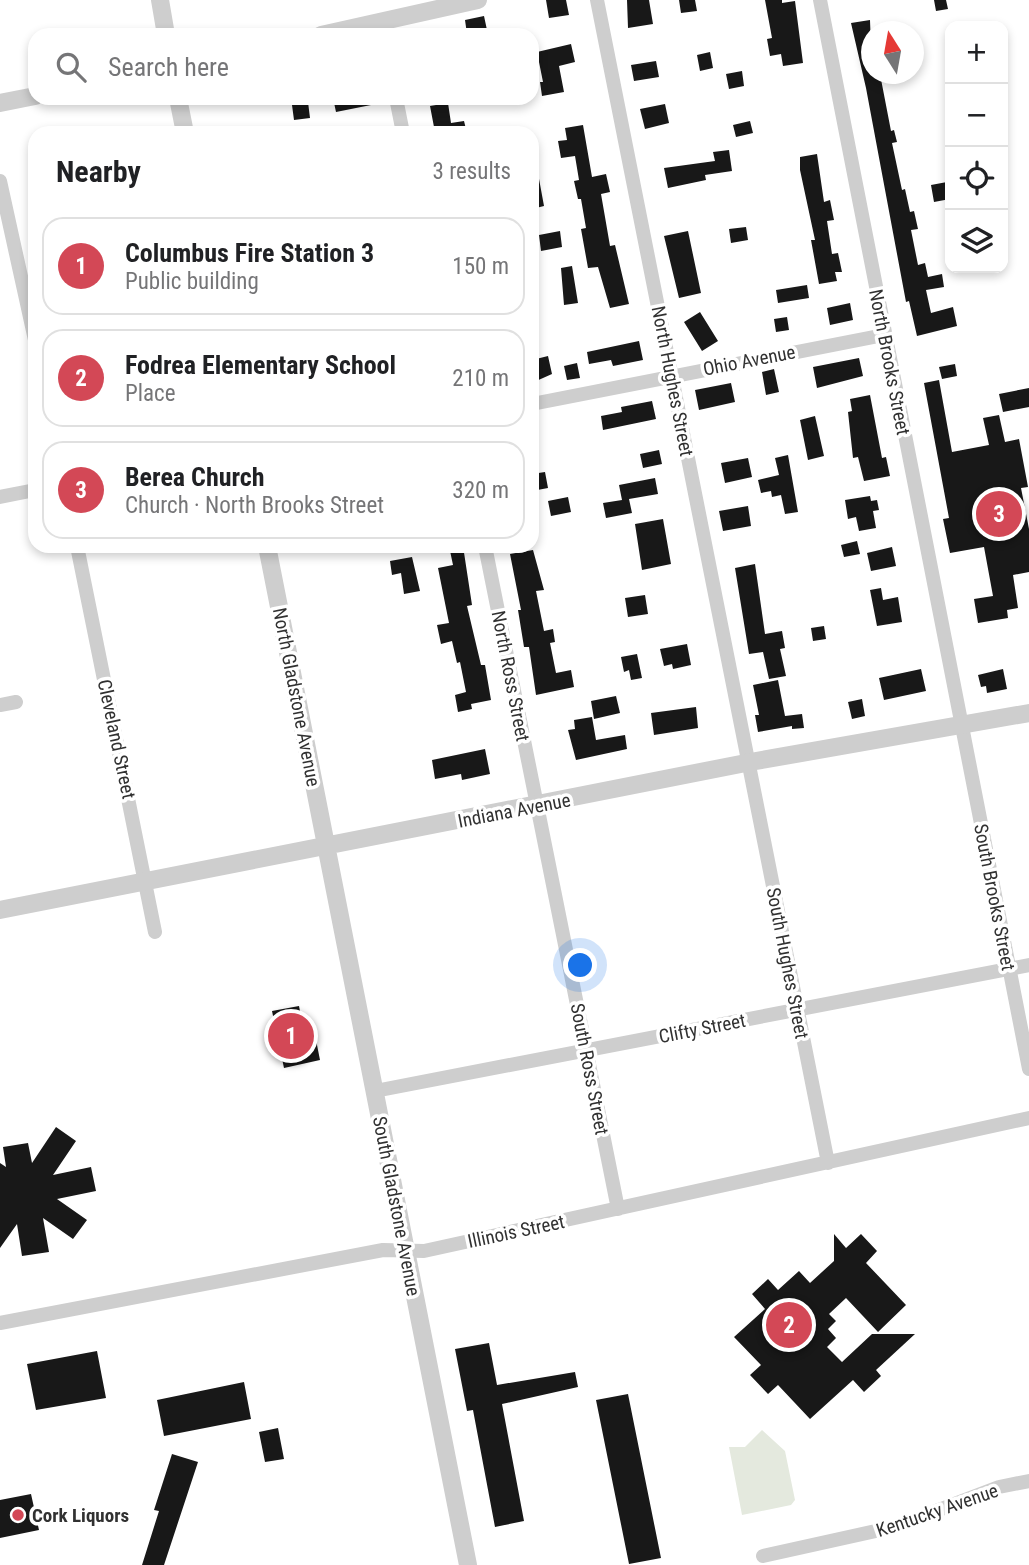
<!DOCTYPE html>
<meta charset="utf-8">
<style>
:root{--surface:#fff;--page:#f2f2f2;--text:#202124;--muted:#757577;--line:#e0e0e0;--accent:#d34856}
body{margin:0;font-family:"Roboto Condensed",sans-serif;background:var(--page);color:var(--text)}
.controls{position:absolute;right:21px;top:21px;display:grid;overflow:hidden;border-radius:14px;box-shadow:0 4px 10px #0003}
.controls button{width:63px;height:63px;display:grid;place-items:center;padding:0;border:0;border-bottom:2px solid var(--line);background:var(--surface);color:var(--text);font:35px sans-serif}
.compass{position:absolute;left:861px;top:21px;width:63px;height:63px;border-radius:50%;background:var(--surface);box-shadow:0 4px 10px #0003;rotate:349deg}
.you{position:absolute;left:581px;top:966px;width:24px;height:24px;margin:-18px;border:5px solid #fff;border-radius:50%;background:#1a73e8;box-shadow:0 0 0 10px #1a73e833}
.badge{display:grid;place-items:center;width:46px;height:46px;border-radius:50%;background:var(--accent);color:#fff;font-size:23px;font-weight:700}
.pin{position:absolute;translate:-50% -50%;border:4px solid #fff;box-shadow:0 2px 7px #0006}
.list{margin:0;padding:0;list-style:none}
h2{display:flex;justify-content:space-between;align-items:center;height:91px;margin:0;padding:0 28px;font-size:30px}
h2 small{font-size:23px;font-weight:400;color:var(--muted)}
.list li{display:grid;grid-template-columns:46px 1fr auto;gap:21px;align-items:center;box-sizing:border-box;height:98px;margin:0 14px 14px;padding:0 14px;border:2px solid var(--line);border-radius:21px}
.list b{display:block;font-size:26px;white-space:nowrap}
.list p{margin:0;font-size:23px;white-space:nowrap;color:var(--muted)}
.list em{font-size:23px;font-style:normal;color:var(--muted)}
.icon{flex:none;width:38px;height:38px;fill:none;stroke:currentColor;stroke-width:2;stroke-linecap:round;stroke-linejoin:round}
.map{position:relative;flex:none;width:1029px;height:1565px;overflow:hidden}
.search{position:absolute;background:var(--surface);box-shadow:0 4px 10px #0003;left:28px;top:28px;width:511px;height:77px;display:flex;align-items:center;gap:18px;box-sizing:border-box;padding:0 24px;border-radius:21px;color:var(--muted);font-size:26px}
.panel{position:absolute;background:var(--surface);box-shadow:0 4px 10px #0003;left:28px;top:126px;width:511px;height:427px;border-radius:21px}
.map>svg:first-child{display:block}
.green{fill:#e4e9de}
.building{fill:#181818}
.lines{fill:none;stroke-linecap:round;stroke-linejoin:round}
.minor{stroke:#cecece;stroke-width:14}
.tertiary{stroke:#cecece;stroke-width:18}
.poi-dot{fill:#d34856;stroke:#fff;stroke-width:2.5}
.labels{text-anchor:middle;stroke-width:7;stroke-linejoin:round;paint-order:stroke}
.street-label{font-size:19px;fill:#313131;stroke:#fff}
.poi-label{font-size:19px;font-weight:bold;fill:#313131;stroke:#fff;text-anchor:start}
</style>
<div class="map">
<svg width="1029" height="1565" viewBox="0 0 1029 1565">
<rect width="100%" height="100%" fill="#fff"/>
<path class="green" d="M762 1430 785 1451 795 1500 791 1505 742 1515 729 1447H745Z"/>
<path class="building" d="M546 0H566L569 15 549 18Z
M627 0H649L653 24 628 28Z
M679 0H695L697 11 681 13Z
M765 0H782V3L795 1 803 63 783 66 781 54 770 56 767 39 772 38Z
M934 0H946L948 9 936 11Z
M484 16 487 30 467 34 465 20Z
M870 20 872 74H880L891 131 894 130 897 142 892 143 902 190 905 189 910 212 914 211 918 229 911 230 918 265 925 263 928 277 942 274 944 287 926 290 931 313 953 307 957 326 917 336 909 301 906 302 866 88 851 23Z
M571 44 575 62 559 66 564 92 542 96 540 82H543L537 52Z
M710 52 713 68 700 71 697 55Z
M656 61 659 77 634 81 631 65Z
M742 71 744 86 729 89 726 74Z
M333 98H380L381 103 336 112Z
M308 102 310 118 294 120 292 105Z
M448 103 451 123 464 121 467 133H428V128L434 127 430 106Z
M665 104 669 123 645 129 640 109Z
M750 121 753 133 736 137 733 125Z
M583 125 592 177 606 174 610 192 601 194 605 217 610 246 615 245 629 304 610 308 598 267 588 268 581 229 586 228 581 199H578L574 181 579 180 575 156 561 158 558 141 567 140 565 128Z
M729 150 732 171 705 175 706 180 668 188 664 168 715 161 713 152Z
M817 154 824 202 830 200 834 220 827 221 832 254 838 253 842 272H835L837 281 819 284 811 240H815L800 170V157Z
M537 168 544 206 532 209V169Z
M947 182 950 199 934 202 931 185Z
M746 227 748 240 731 243 729 229Z
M560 231 562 247 541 251 539 235Z
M688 231 701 293 679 298 664 236Z
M572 266 578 303 564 305 561 268Z
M807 285 809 298 778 303 776 290Z
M850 303 853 320 830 325 827 308Z
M700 312 718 341 702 351 684 322Z
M787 317 789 330 776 332 774 319Z
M639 341 643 360 613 366 611 360 589 364 587 352Z
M548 356 552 374 534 382 532 360Z
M859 358 863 376 817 388 813 367Z
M577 363 580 378 567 380 564 366Z
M955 364 957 376 942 379 939 367Z
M774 369 779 392 766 395 762 372Z
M939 380 952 452 989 445 983 418 999 415 1005 442 1019 439 1028 487 1021 488 1029 529V572L1013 575 1018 608 1007 610 1008 618 978 623 974 599 993 596 984 547 950 553 943 519 949 518 924 383Z
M731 383 735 402 699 410 695 390Z
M1029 388V407L1003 412 999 394Z
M870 395 882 458 886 457 890 476 864 481 858 457 853 458 848 412 852 411 850 399Z
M652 401 656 419 603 430 601 416 622 412 621 407Z
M815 416 824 456 808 460 800 420Z
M659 450 662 464 643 468 640 454Z
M788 455 798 512 785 514 781 495 772 497 771 491 761 493 758 480 779 475 775 458Z
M748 458 752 477 725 483 721 463Z
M545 472 548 488 532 491V474Z
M655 478 658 494 629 499 632 513 606 518 603 503 622 500 619 485Z
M870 496 871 501 877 500 879 510 873 511 876 528 859 531 856 517 848 519 845 500Z
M568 497 571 512 551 516 548 501Z
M748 506 751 526 723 531 719 511Z
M663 519 671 564 642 570 635 524Z
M857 541 860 554 844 557 841 545Z
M449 546H463L472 605 467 606 481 665H485L491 700 471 704 472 709 458 712 455 695 466 692 460 662 457 663 452 641 441 644 437 625 449 623 438 568 453 565Z
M892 547 896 566 871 571 867 553Z
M533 550 544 590 536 591 544 631 553 629 555 642 550 643 556 673 571 670 574 687 536 695 529 647H524L518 610H521L510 554Z
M412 557 420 591 404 594 401 573 392 575 390 561Z
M755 564 765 634 782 631 785 648 780 649 786 676 769 679 763 652 749 654 735 568Z
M881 588 883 600 898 597 902 622 877 626 870 590Z
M645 595 648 614 628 617 625 598Z
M824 626 826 639 813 641 811 628Z
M687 644 691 665 673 669 672 664 664 666 660 649Z
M637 654 642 678 631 680 629 670 624 672 621 657Z
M921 669 926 691 884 700 879 678Z
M1003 669 1007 689 987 693 986 686 981 687 978 675Z
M778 680 785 716 802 714 804 728 792 729V726L758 732 755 715H759L753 685Z
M616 696 620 713 594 719 591 701Z
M862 699 865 716 852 719 848 702Z
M696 707 698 728 654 735 651 713Z
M592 717 596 740 625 735 627 749 576 760 568 730 575 729 574 720Z
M485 749 490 774 462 780 461 774 435 779 432 760Z
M299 1006 305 1037 315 1035 320 1060 284 1068 272 1011Z
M56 1127 76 1141 53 1175 91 1167 96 1191 57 1199 87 1220 73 1239 43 1218 49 1252 22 1256 17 1224 0 1248V1163L6 1167 3 1147 28 1143 32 1163Z
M834 1234 846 1248 861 1234 877 1251 866 1263 906 1305 878 1332 846 1298 829 1314 836 1321 828 1329 836 1338 827 1347 842 1362 872 1334H915L876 1370 881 1376 864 1392 853 1380 810 1419 778 1385 768 1394 750 1375 761 1365 734 1337 765 1309 752 1294 768 1279 778 1290 799 1271 810 1283 834 1261Z
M489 1343 497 1385 575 1372 578 1387 502 1404 524 1521 495 1527 473 1410 467 1411 455 1349Z
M97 1351 106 1398 36 1410 27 1364Z
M244 1382 251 1419 164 1436 157 1400Z
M628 1394 661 1558 629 1564 596 1400Z
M278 1428 284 1459 265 1462 259 1432Z
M172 1454 198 1462 164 1565H142L159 1511 154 1510Z
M31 1494 39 1530 0 1538V1500Z"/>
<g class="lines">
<path class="minor" d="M597 0 828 1163
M820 0 1029 1069
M396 98 403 133
M0 181 35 340
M532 404 884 335
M0 497 35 490
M77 546 155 932
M485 546 618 1209
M0 705 16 702
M375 1091 1029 965
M0 1323 383 1250 424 1251 1029 1118
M763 1556 894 1527 999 1487 1029 1481"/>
<path class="tertiary" d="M160 0 166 35
M321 35 478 0
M178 98 185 133
M0 103 35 96
M267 546 468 1565
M0 910 756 761 1029 713"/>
</g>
<circle class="poi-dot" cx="18" cy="1515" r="7"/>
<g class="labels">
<g class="street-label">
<text transform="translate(749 360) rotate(-11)" y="7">Ohio Avenue</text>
<text transform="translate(890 362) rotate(79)" y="7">North Brooks Street</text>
<text transform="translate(673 381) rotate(79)" y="7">North Hughes Street</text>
<text transform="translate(511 676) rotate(79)" y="7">North Ross Street</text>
<text transform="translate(297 697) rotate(79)" y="7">North Gladstone Avenue</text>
<text transform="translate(117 739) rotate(78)" y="7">Cleveland Street</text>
<text transform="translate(514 810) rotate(-11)" y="7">Indiana Avenue</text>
<text transform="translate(995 897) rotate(79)" y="7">South Brooks Street</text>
<text transform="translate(788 963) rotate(79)" y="7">South Hughes Street</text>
<text transform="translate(702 1028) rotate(-11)" y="7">Clifty Street</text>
<text transform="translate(590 1069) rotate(79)" y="7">South Ross Street</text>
<text transform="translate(397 1206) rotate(79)" y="7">South Gladstone Avenue</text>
<text transform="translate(516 1231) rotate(-12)" y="7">Illinois Street</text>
<text transform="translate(937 1510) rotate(-19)" y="7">Kentucky Avenue</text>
</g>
<g class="poi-label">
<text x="32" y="1522">Cork Liquors</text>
</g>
</g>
</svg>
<div class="controls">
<button>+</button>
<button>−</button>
<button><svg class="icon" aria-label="locate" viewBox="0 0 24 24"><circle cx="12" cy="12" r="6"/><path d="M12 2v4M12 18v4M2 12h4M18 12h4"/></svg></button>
<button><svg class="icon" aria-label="layers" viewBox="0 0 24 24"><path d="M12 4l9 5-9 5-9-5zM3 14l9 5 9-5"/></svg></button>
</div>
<svg class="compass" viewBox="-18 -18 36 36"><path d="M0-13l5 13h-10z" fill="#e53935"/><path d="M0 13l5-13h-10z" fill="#757577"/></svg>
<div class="you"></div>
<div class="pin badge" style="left:291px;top:1036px">1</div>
<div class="pin badge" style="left:789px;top:1325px">2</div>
<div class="pin badge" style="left:999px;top:514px">3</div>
<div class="search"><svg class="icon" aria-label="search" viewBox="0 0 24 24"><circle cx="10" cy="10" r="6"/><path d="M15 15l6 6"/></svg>Search here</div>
<section class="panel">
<h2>Nearby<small>3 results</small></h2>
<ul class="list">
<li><span class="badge">1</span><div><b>Columbus Fire Station 3</b><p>Public building</p></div><em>150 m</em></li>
<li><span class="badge">2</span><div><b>Fodrea Elementary School</b><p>Place</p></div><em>210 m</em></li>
<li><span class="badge">3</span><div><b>Berea Church</b><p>Church · North Brooks Street</p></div><em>320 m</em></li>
</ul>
</section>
</div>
